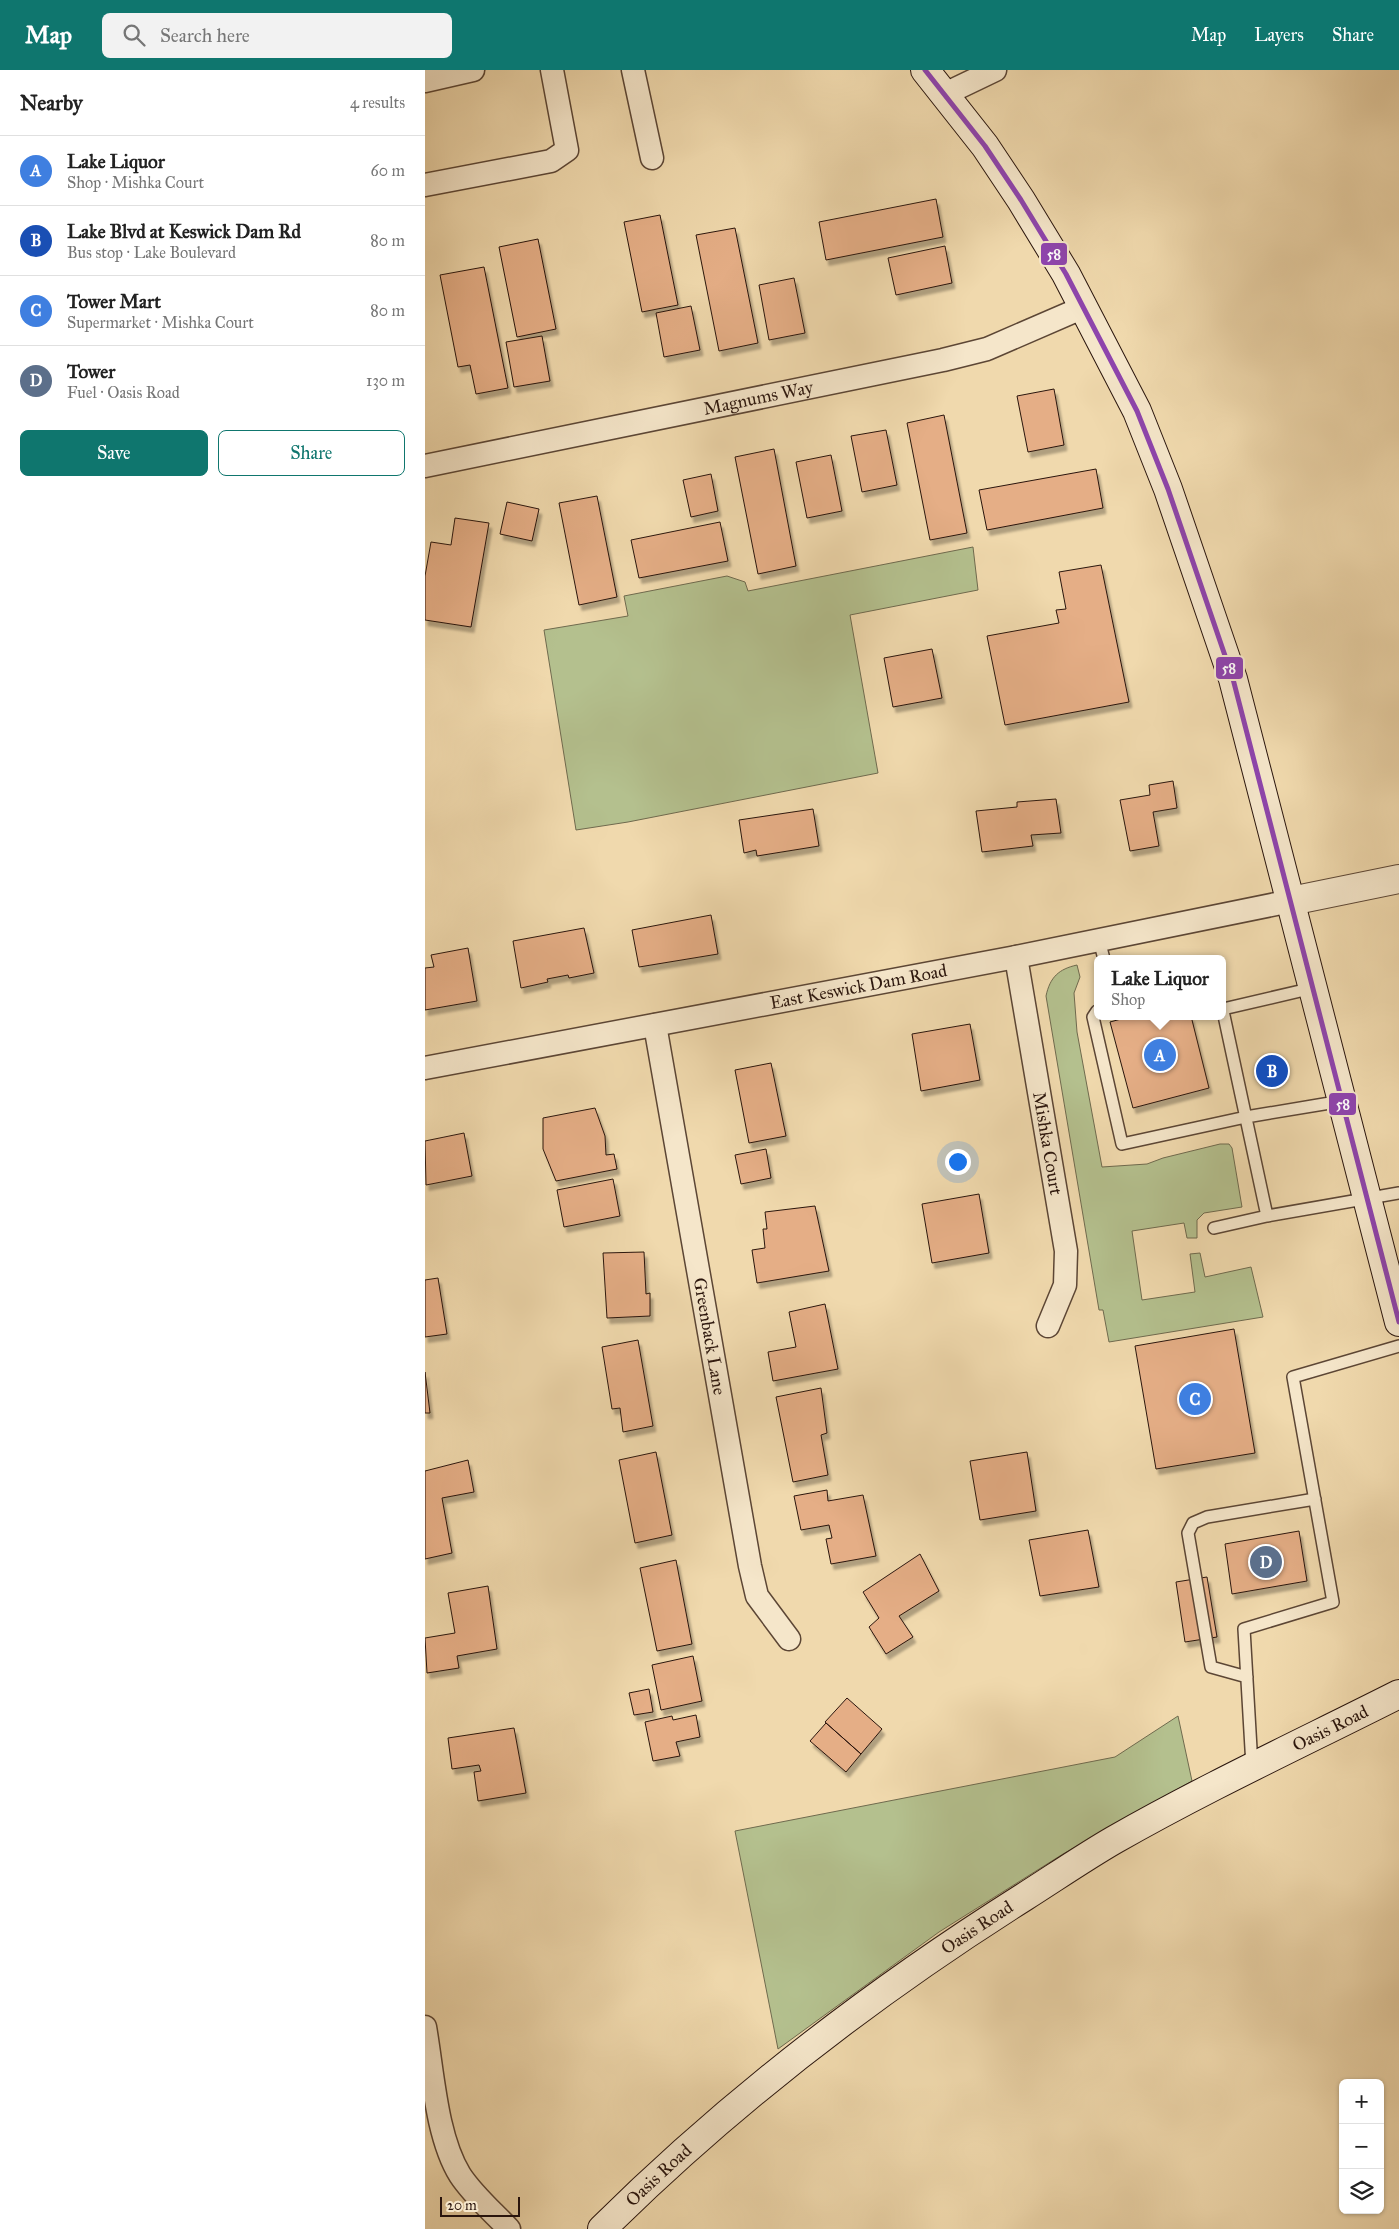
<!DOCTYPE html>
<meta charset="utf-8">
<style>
:root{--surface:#fff;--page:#f2f2f2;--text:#222;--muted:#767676;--line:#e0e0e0;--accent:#0f766e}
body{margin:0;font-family:"IM FELL Great Primer",serif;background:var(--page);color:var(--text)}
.controls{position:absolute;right:15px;bottom:15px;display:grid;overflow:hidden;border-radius:8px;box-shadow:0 1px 4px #0004}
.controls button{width:45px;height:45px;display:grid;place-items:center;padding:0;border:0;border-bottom:1px solid var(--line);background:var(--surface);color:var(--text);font:25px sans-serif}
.scale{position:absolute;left:15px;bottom:12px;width:80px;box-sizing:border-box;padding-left:5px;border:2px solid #2a150d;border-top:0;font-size:14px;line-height:18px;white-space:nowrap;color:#2a150d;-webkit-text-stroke:4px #f5e6ca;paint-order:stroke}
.you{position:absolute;left:532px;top:1091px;width:18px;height:18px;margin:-12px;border:4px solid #fff;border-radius:50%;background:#1a73e8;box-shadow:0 0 0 8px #1a73e833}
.badge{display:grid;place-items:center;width:32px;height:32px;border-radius:50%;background:var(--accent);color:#fff;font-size:16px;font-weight:700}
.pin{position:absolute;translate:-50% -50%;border:2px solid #fff;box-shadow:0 1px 5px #0006}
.popup{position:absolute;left:669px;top:885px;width:132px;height:65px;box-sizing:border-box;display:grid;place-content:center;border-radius:8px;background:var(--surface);filter:drop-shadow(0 1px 4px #0005);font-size:16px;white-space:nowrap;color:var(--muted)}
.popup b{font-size:19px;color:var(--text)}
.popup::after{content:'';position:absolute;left:50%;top:100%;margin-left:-10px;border:10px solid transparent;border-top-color:var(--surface)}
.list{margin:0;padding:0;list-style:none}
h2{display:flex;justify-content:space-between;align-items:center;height:65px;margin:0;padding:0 20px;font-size:21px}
h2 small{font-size:16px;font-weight:400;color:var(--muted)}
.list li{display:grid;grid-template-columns:32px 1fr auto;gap:15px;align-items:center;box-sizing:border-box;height:70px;padding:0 20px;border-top:1px solid var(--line)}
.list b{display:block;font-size:19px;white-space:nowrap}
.list p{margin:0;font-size:16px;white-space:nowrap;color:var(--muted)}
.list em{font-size:16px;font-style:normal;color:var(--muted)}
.actions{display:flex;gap:10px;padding:15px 20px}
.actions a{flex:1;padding:11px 0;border:1px solid var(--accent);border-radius:8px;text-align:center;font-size:18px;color:var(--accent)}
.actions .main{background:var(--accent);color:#fff}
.icon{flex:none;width:28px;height:28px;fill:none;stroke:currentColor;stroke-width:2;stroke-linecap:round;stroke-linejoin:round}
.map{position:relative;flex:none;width:974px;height:2159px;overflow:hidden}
header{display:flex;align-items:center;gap:30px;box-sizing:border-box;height:70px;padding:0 25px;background:var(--accent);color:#fff}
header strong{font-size:24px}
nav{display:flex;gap:28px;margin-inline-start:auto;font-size:18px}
.search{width:350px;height:45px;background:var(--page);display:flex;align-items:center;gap:12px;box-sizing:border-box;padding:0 18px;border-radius:8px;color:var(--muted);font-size:19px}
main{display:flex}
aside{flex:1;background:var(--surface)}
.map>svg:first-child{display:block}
.green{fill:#b4c08e;stroke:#6f6a4e}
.building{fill:#e5ae86;stroke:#2a150d;filter:url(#shadow)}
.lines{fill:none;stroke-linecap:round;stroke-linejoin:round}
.service-casing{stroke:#5c4635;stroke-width:14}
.minor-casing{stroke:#5c4635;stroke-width:25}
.tertiary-casing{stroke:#5c4635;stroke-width:30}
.secondary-casing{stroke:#2a150d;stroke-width:30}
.service{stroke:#f5e6ca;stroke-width:11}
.minor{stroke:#f5e6ca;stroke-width:22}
.tertiary{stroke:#f5e6ca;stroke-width:28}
.secondary{stroke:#f5e6ca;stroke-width:28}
.bus-1-casing{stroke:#f5e6ca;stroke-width:9}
.bus-1{stroke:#8e44ad;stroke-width:5}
.labels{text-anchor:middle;stroke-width:4;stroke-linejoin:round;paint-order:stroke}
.street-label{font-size:18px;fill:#2a150d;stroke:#f5e6ca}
.line-badge{stroke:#f5e6ca;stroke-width:2}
.badge-label{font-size:14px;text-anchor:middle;font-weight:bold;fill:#fff}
</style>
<header>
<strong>Map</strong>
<div class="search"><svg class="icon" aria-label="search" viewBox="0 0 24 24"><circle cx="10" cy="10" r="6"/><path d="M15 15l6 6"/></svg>Search here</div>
<nav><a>Map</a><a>Layers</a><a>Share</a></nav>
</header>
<main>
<aside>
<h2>Nearby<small>4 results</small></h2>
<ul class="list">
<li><span class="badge" style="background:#3f7fe0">A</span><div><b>Lake Liquor</b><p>Shop · Mishka Court</p></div><em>60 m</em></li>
<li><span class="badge" style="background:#1a4fb4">B</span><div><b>Lake Blvd at Keswick Dam Rd</b><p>Bus stop · Lake Boulevard</p></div><em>80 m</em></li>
<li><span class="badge" style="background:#3f7fe0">C</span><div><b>Tower Mart</b><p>Supermarket · Mishka Court</p></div><em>80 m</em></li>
<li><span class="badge" style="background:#5c6f8a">D</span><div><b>Tower</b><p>Fuel · Oasis Road</p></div><em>130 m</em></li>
</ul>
<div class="actions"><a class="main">Save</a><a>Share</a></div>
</aside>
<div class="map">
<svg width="974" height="2159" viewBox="0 0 974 2159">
<defs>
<filter id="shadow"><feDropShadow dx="3" dy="5.5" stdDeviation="1" flood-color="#0004"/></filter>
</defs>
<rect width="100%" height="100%" fill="#f0d9ad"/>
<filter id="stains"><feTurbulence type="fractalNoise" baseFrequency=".004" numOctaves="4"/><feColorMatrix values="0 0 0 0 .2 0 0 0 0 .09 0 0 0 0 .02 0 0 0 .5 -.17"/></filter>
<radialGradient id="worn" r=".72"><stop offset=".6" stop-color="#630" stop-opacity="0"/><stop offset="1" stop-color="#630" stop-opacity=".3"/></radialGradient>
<path class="green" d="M548 477 553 520 425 545 453 703 203 752 151 760 119 560 203 546 199 526 302 506 320 512 323 521Z
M652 895 655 907 649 923 652 962 677 1097 722 1094 738 1088 795 1074H804L807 1078 817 1137 779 1143 772 1150V1168H762L759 1153 707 1161 717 1230 770 1222 765 1184 775 1183 780 1207 826 1197 838 1247 684 1272 678 1240H674L621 926C625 907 634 899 652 895Z
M753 1646 767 1711 638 1784 514 1862 353 1979 310 1761 690 1687Z"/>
<path class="building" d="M511 129 518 167 401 190 394 152Z
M235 145 253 235 217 242 199 152Z
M310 158 333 273 294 281 271 165Z
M113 169 131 259 92 267 74 177Z
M520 176 527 213 471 225 463 188Z
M59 197 83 318 51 324 45 295 33 297 15 205Z
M369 208 380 263 344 270 334 215Z
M266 236 275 280 239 287 231 243Z
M117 266 125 311 89 317 81 272Z
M629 319 639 375 603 382 592 326Z
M519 345 542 463 505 470 482 353Z
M461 360 472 415 437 422 426 366Z
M349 379 371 496 333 504 310 387Z
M406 385 417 441 382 448 371 392Z
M671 399 678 438 562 460 554 420Z
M286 404 293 441 266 447 258 410Z
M172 426 192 527 154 535 134 433Z
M82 432 114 439 107 471 75 464Z
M30 448 64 453 46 557 0 550V506L6 472 26 475Z
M295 452 303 491 214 508 206 470Z
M676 495 704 632 580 655 562 566 634 553 631 540 641 539 634 502Z
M507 579 517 628 468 637 459 588Z
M748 711 752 738 728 742 734 776 705 781 695 730 725 725 724 715Z
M631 729 636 763 606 765 608 776 557 782 551 741 592 737V732Z
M388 739 394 776 332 786 331 780 319 783 314 750Z
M286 845 293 884 214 897 207 860Z
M159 858 169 903 144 908 143 905 122 909 123 912 96 918 88 871Z
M43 878 52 931 0 940V898L9 897 6 885Z
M707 946H766L784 1018 708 1038 685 952Z
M545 954 555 1010 496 1021 487 964Z
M346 993 361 1066 324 1073 310 1000Z
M170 1038 180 1066 181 1085 189 1084 192 1099 131 1111 118 1079V1048Z
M39 1063 47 1106 1 1115 0 1071Z
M341 1079 346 1108 316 1114 310 1085Z
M188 1109 195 1146 139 1157 132 1120Z
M554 1124 564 1183 507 1193 497 1134Z
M390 1136 404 1201 332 1213 327 1180 340 1178 338 1159H342L340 1142Z
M219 1182 221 1224 225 1223V1246L182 1248 178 1183Z
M13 1208 22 1264 0 1267V1210Z
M400 1234 413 1299 348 1311 343 1282 371 1277 364 1242Z
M809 1259 830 1383 731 1399 710 1276Z
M213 1270 228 1356 198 1362 195 1338 187 1339 177 1277Z
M0 1302 5 1343H0Z
M396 1318 402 1363 396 1365 403 1405 368 1412 351 1327Z
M231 1382 247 1465 210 1473 194 1390Z
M602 1382 611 1441 555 1450 545 1391Z
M43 1390 49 1422 17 1428 27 1483 0 1489V1401Z
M402 1420 403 1431 438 1425 451 1486 406 1494 401 1469 407 1468 404 1455 376 1460 369 1426Z
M663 1460 674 1517 615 1526 604 1470Z
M874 1461 882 1511 807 1524 800 1474Z
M495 1484 514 1521 474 1546 488 1567 461 1584 444 1557 454 1548 438 1522Z
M251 1490 267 1574 232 1581 215 1498Z
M782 1507 792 1567 760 1572 751 1512Z
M63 1516 72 1579 32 1586 34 1598 2 1603 0 1568 30 1563 23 1523Z
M268 1586 277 1631 236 1640 227 1595Z
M224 1619 228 1642 209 1645 204 1623Z
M422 1628 457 1659 436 1684 400 1652Z
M271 1645 275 1667 251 1672 255 1686 228 1691 220 1652 247 1646 248 1650Z
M401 1653 436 1684 421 1702 385 1671Z
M89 1658 101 1723 53 1731 49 1702 56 1701 54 1695 27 1699 23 1668Z"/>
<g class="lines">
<g class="service-casing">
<path id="service" d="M674 870 679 889
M798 939 888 918
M672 941 668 947 697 1074 821 1047 917 1031
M842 1146 974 1123
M789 1158 842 1146 798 941
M822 1607 786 1597 763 1463 768 1453 782 1447 890 1429
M827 1696 819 1559 908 1532 868 1307 974 1276"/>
</g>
<g class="minor-casing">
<g id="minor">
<path d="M208 0 227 88"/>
<path d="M0 11 48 0"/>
<path d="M520 24 570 0"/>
<path d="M0 115 126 91 142 80 127 0"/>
<path id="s1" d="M0 396 518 290 562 279 659 237"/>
<path id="s2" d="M591 887 641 1181 640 1215 623 1256"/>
<path id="s3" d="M230 955 325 1496 332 1526 364 1569"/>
<path id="s4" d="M0 998 591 887 866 831"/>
<path d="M0 1957C8 2002 11 2066 35 2105 48 2125 68 2142 84 2159"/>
</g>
</g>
<g class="tertiary-casing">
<path id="tertiary" d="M866 831 974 809"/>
</g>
<g class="secondary-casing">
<g id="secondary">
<path d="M500 0 560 76 596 130 641 204 712 341 743 419 808 609 974 1252"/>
<path id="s5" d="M177 2159C305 2032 447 1923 599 1827 629 1808 658 1788 689 1770 782 1717 879 1672 974 1624"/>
</g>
</g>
<use href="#service" class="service"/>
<use href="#minor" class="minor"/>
<use href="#tertiary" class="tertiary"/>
<use href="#secondary" class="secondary"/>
<g class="bus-1-casing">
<path id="bus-1" d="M500 0 560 76 596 130 641 204 712 341 743 419 808 609 974 1252"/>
</g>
<use href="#bus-1" class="bus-1"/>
</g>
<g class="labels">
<g class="street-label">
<text dy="6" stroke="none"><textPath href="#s1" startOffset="340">Magnums Way</textPath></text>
<text dy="6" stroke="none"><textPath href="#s4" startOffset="441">East Keswick Dam Road</textPath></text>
<text dy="6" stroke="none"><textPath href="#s2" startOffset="189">Mishka Court</textPath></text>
<text dy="6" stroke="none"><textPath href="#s3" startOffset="316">Greenback Lane</textPath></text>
<text dy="6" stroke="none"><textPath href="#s5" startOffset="888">Oasis Road</textPath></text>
<text dy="6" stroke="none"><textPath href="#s5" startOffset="482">Oasis Road</textPath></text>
<text dy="6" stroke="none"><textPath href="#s5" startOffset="78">Oasis Road</textPath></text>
</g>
</g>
<g class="line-badge">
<rect x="615" y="172" width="28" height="24" rx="5" fill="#8e44ad"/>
<rect x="790" y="586" width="29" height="24" rx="5" fill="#8e44ad"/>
<rect x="903" y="1022" width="29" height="24" rx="5" fill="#8e44ad"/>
</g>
<g class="badge-label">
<text x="629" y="189">58</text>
<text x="804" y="603">58</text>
<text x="918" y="1039">58</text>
</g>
<rect width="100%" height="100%" filter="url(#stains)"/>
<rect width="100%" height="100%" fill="url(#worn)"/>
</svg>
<div class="controls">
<button>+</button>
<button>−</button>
<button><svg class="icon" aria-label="layers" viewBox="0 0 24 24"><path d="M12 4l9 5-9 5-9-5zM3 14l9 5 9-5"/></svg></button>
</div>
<div class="scale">20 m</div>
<div class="you"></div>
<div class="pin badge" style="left:735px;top:985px;background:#3f7fe0">A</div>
<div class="popup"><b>Lake Liquor</b>Shop</div>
<div class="pin badge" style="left:847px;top:1001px;background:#1a4fb4">B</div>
<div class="pin badge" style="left:770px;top:1329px;background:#3f7fe0">C</div>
<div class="pin badge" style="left:841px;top:1492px;background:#5c6f8a">D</div>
</div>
</main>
